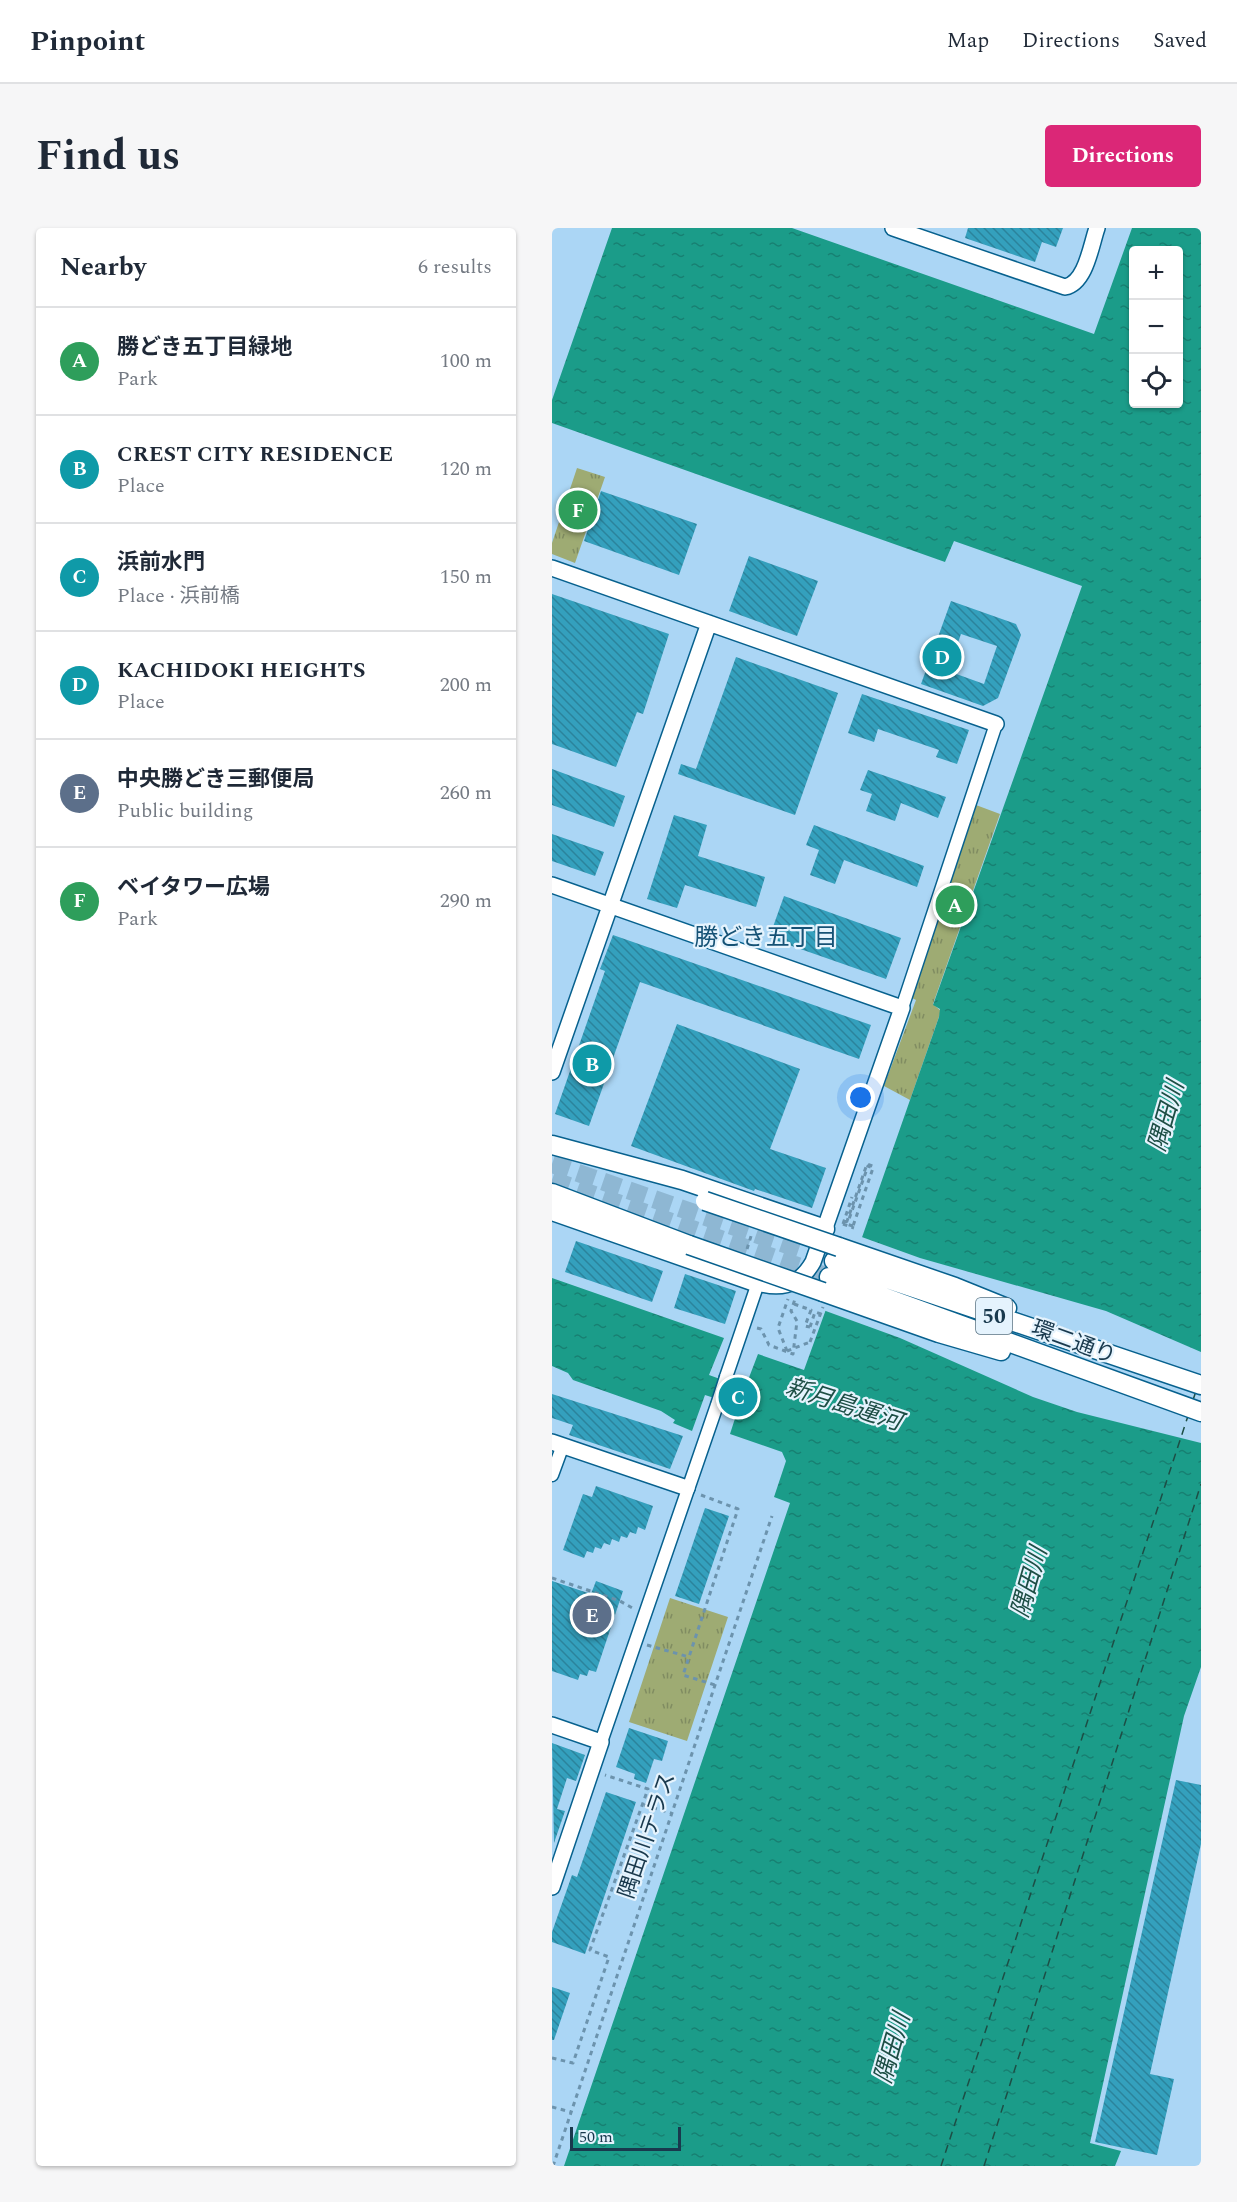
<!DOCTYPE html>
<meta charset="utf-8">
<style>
:root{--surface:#fff;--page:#f6f6f7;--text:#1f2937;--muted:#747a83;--line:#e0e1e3;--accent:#db2777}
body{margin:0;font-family:Spectral,"Noto Sans JP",serif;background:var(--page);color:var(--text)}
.controls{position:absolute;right:18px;top:18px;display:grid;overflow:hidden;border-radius:6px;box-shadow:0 2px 4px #0004}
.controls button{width:54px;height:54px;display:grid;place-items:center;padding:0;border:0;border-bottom:2px solid var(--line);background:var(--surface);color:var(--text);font:30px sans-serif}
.scale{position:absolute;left:18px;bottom:15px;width:111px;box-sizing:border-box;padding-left:6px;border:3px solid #19394d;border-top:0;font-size:16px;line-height:21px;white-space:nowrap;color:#19394d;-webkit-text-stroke:4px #e5f3fd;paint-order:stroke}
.you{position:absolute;left:309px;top:870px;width:21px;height:21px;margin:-15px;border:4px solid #fff;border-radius:50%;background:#1a73e8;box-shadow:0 0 0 9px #1a73e833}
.badge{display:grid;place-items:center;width:39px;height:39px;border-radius:50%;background:var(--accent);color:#fff;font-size:20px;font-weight:700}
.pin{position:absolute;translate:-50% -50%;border:3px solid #fff;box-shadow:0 2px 6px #0006}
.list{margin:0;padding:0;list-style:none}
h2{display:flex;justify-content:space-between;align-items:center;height:78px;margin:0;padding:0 24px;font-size:26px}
h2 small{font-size:20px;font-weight:400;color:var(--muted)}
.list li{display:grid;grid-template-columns:39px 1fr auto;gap:18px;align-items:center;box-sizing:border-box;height:108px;padding:0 24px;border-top:2px solid var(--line)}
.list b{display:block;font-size:22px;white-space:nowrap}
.list p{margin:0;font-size:20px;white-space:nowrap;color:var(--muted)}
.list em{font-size:20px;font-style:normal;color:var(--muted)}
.icon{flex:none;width:33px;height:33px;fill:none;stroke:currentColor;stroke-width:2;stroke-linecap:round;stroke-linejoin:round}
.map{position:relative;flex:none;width:649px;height:1938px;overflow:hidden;border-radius:6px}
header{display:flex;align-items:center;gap:36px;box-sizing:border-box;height:84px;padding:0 30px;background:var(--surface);border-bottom:2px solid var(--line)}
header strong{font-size:28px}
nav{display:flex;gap:33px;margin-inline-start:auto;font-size:21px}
.intro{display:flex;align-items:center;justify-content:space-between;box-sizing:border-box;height:144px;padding:0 36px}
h1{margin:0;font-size:42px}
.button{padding:15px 27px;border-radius:6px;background:var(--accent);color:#fff;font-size:21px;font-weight:700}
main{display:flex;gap:36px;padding:0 36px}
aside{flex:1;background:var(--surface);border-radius:6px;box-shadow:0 2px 4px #0004}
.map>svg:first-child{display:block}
.grass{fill:url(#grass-tufts)}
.water{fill:url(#water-ripples);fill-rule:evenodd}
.pier{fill:#abd6f5}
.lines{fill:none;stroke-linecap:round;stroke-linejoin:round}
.ferry{stroke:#1d4e45;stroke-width:1.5;stroke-dasharray:8 6;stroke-linecap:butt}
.building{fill:url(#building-back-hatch);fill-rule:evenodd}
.primary-tunnel{stroke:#8eb7d3;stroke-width:18;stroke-dasharray:18 9;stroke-linecap:butt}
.minor-casing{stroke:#07618e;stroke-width:15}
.tertiary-casing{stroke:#07618e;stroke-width:18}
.primary-casing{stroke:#07618e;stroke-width:21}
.path{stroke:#6c93ad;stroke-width:3;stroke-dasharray:4.5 4.5;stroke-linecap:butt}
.minor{stroke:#fff;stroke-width:12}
.tertiary{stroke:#fff;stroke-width:15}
.primary{stroke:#fff;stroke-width:18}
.minor-bridge-casing{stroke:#07618e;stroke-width:15;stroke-linecap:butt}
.primary-bridge-casing{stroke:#07618e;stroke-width:21;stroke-linecap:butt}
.path-bridge{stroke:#6c93ad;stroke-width:3;stroke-dasharray:4.5 4.5;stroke-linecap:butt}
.minor-bridge{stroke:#fff;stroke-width:12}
.primary-bridge{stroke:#fff;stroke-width:18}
.labels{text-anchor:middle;stroke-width:4.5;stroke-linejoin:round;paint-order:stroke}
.shield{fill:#e5f3fd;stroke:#567182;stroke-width:1.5}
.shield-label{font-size:21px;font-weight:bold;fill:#19394d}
.street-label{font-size:22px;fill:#19394d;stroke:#e5f3fd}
.neighbourhood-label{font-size:24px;fill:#165275;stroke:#e5f3fd}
.water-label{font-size:24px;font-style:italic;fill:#1d4e45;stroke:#e5f3fd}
</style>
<header>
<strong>Pinpoint</strong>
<nav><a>Map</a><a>Directions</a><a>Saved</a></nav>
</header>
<div class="intro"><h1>Find us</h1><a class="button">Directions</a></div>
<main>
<aside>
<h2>Nearby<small>6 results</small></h2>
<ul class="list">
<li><span class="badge" style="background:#2e9e5b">A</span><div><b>勝どき五丁目緑地</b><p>Park</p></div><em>100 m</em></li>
<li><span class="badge" style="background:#0f9aa8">B</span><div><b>CREST CITY RESIDENCE</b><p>Place</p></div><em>120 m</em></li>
<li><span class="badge" style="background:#0f9aa8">C</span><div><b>浜前水門</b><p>Place · 浜前橋</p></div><em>150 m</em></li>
<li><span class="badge" style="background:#0f9aa8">D</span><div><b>KACHIDOKI HEIGHTS</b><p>Place</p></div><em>200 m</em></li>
<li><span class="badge" style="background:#5c6f8a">E</span><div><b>中央勝どき三郵便局</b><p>Public building</p></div><em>260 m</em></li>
<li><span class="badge" style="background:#2e9e5b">F</span><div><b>ベイタワー広場</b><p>Park</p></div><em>290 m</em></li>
</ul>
</aside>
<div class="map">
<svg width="649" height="1938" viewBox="0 0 649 1938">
<defs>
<pattern id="grass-tufts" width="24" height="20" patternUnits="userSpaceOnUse" patternTransform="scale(1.5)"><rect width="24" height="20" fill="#9eab73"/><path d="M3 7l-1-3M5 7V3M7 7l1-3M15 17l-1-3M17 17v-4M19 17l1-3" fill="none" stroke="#808c61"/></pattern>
<pattern id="water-ripples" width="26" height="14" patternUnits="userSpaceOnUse" patternTransform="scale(1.5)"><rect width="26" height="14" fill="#1b9c89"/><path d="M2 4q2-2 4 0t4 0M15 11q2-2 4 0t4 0" fill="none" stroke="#178072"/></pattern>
<pattern id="building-back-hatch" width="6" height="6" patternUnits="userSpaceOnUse" patternTransform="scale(1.5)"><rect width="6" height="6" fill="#34a0bd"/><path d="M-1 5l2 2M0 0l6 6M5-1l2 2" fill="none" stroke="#2b839c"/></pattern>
</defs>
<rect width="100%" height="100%" fill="#abd6f5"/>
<path class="grass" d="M25 240 53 249 23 335 0 326V315Z
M424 577 448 586 381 776 389 783 358 872 332 858 364 772 358 769Z
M118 1370 176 1389 135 1513 77 1494Z"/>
<path class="water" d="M60 0H240L542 106 580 0H649V1439L632 1488 538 1915 569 1923 563 1938H12L238 1275 222 1269 234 1233 230 1224 178 1206 187 1178 153 1167 140 1203 121 1195 123 1192 109 1183 21 1152 16 1145 0 1138V1050L172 1110 157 1147 193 1160 206 1126 252 1142 281 1062 293 1058 387 789 388 781 381 777 530 358 402 313 393 334 0 195V172ZM582 22H626V176H582Z"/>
<path class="pier" d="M307 1008 368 1030 554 1083 649 1124V1215L525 1184 481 1169 348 1110 271 1082 279 1061 290 1057Z"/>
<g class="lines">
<path class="ferry" d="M641 1172 644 1163
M389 1938 636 1188
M432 1938 649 1256"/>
</g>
<path class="building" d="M416 0H511L504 19 490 14 483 34 413 10Z
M49 263 145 296 127 347 32 313Z
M197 328 266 353 245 408 177 383Z
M0 366 117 406 91 486 85 484 64 539 0 516Z
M399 373 464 396 469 407 446 470 431 478 369 456ZM409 406 445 418 432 456 396 443Z
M184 429 286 465 243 587 126 546 129 536 144 541Z
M310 466 417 502 405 536 384 529 387 522 326 501 322 514 296 505Z
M0 541 73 568 62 599 0 577Z
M316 542 394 569 386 590 349 575 343 593 314 583 320 566 308 562Z
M122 587 155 597 146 628 213 649 204 679 133 657 125 680 95 671Z
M262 597 372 638 365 659 292 632 283 656 258 647 267 622 254 617Z
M0 606 52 624 43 648 0 633Z
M232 668 349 710 334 751 217 710Z
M61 707 319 797 307 831 88 754 37 898 3 886 53 743 48 741Z
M125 796 248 841 218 921 274 940 260 980 203 961 202 963 79 918Z
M24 1013 111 1043 100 1074 13 1044Z
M133 1046 184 1063 173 1096 122 1080Z
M0 1166 131 1208 118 1241 17 1207 21 1197 0 1190Z
M44 1258 101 1278 93 1302 86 1299 84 1306 78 1304 75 1310 69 1308 67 1314 60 1311 58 1317 52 1315 49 1321 43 1319 41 1325 35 1323 32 1330 11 1322 31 1266 40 1269Z
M153 1280 177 1288 147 1376 123 1368Z
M0 1353 39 1366 44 1353 71 1363 44 1444 37 1442 35 1448 28 1446 26 1452 0 1443Z
M77 1500 116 1513 110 1533 102 1531 94 1555 82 1551 83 1546 64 1539Z
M0 1515 33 1527 24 1553 15 1550 5 1581 13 1583 2 1615Z
M624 1552 649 1557V1616L598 1846 622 1851 605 1927 543 1914Z
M54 1564 84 1574 33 1726 0 1714V1704L20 1647 25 1649Z
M0 1759 18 1765 2 1812H0Z"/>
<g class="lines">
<path class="primary-tunnel" d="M0 936 282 1033
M0 952 277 1049"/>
<g class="minor-casing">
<path id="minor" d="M350 780 444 496
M174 1149 206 1055
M0 1247 11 1217
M49 1514 165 1177"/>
</g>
<g class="tertiary-casing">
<path id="tertiary" d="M341 0 513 59C534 55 539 17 545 0
M0 340 444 496
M0 657 350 780 261 1034C248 1057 230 1062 206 1055
M0 844 157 395
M0 1214 135 1260
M0 1497 49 1514 0 1659"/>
</g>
<g class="primary-casing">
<path id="primary" d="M0 917 130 952 273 1001
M0 965 137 1017
M0 983 206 1055
M287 1019 403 1059 455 1080
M282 1033 649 1157
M277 1049 649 1184
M271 1064 387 1105 449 1123"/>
</g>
<path class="path" d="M291 993 296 994 316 938 321 940 301 998
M291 996 302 1000
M195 1021 200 1005
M242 1076 259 1082 253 1098 258 1099
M258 1099 263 1084 269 1086
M205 1100 209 1101 217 1117 241 1126 245 1093 239 1083 243 1071
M258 1114 271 1079
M235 1123 226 1100 236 1071
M149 1267 186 1281 131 1447 163 1457
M0 1350 68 1373 82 1381
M95 1417 137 1429
M92 1577 119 1585
M0 1830 21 1835 57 1729 38 1722 96 1561 53 1547
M0 1879 19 1884
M1 1938 220 1288"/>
<use href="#minor" class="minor"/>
<use href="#tertiary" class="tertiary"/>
<use href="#primary" class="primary"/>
<g class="minor-bridge-casing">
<path id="minor-bridge" d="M165 1177 174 1149"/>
</g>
<g class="primary-bridge-casing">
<path id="primary-bridge" d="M153 973 287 1019
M137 1017 271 1064"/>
</g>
<path class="path-bridge" d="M291 996 300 969
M301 998 294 996 315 936 323 939
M235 1123 258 1114"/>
<use href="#minor-bridge" class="minor-bridge"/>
<use href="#primary-bridge" class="primary-bridge"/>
</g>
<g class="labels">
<rect class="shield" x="424" y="1070" width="36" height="36" rx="4.5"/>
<g class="shield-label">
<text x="442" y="1095">50</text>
</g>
<g class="street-label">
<text transform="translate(522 1113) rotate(20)" y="8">環二通り</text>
<text transform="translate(94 1607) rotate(-71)" y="8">隅田川テラス</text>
</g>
<g class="neighbourhood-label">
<text x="214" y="717">勝どき五丁目</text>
</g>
<g class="water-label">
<text transform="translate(614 888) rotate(-74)" y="8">隅田川</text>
<text transform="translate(292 1176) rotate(18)" y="8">新月島運河</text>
<text transform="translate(477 1354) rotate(-74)" y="8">隅田川</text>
<text transform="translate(340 1820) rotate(-74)" y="8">隅田川</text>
</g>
</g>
</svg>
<div class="controls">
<button>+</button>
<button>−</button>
<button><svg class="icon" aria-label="locate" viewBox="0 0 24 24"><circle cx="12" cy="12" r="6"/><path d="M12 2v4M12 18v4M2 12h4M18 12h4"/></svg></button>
</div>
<div class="scale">50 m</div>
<div class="you"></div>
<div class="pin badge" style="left:403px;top:677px;background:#2e9e5b">A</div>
<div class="pin badge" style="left:40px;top:836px;background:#0f9aa8">B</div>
<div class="pin badge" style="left:186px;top:1169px;background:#0f9aa8">C</div>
<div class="pin badge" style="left:390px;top:429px;background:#0f9aa8">D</div>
<div class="pin badge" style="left:40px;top:1387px;background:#5c6f8a">E</div>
<div class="pin badge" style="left:26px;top:282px;background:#2e9e5b">F</div>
</div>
</main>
